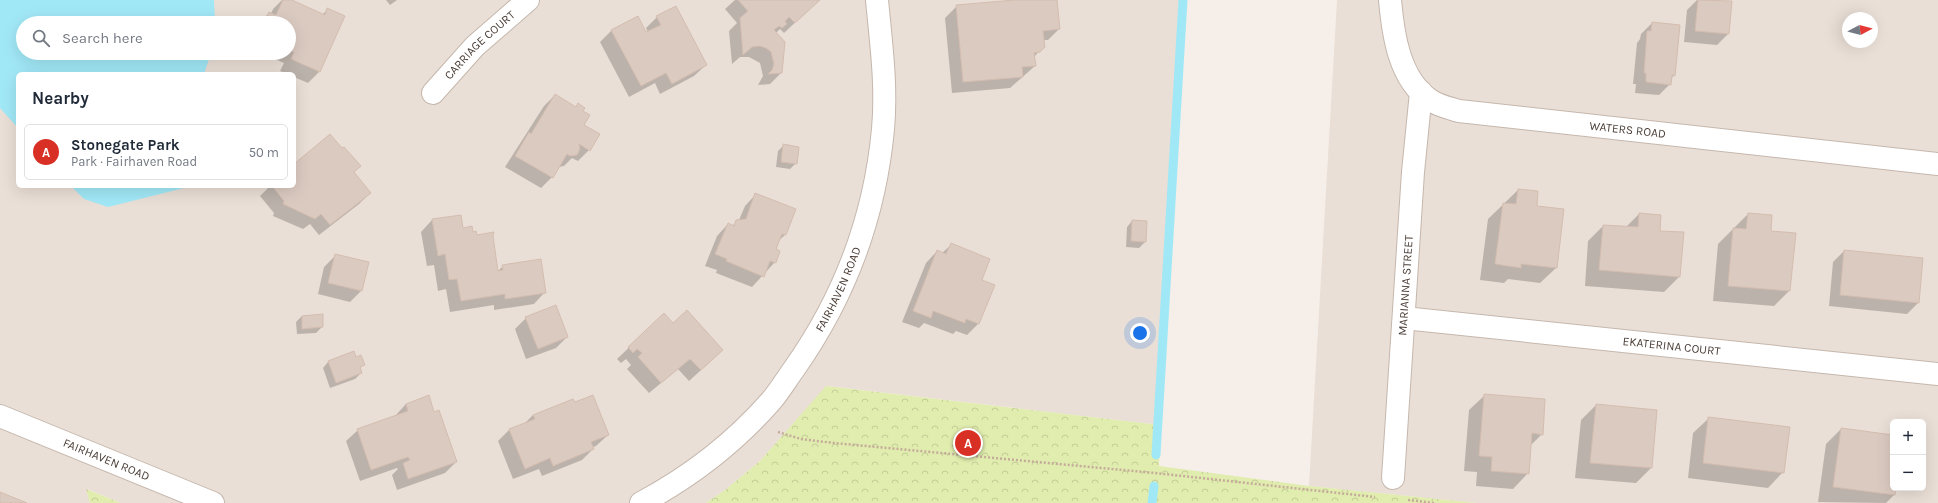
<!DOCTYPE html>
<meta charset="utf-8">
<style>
:root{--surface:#fff;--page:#f2f2f3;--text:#1f2937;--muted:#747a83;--line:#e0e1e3;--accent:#d93025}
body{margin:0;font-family:Karla,sans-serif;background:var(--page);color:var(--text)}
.controls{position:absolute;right:12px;bottom:12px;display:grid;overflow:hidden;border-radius:6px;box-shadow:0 4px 16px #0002}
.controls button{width:36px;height:36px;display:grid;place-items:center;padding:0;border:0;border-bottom:1px solid var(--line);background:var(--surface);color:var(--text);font:20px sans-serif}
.compass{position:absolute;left:1842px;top:12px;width:36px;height:36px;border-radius:50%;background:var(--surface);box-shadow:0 4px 16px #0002;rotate:83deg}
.you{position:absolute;left:1140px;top:333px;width:14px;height:14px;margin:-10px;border:3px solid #fff;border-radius:50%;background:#1a73e8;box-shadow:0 0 0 6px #1a73e833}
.badge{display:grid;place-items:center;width:26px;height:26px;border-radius:50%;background:var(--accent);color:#fff;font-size:13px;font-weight:700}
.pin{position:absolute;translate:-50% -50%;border:2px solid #fff;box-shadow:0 1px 4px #0006}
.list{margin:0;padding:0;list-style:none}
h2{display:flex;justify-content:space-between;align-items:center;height:52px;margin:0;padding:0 16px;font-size:17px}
h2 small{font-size:13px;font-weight:400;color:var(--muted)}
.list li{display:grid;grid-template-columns:26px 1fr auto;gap:12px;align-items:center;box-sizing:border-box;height:56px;margin:0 8px 8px;padding:0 8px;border:1px solid var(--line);border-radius:6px}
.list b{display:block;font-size:15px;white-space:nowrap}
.list p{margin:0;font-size:13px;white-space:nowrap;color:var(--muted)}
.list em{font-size:13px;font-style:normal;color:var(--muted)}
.icon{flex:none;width:22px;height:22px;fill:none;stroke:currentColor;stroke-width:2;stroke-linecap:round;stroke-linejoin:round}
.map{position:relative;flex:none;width:1938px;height:503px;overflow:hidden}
.search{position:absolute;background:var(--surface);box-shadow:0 4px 16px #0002;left:16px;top:16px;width:280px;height:44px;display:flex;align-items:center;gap:10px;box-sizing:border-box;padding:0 14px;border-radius:22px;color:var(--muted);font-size:15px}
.panel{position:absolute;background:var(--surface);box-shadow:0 4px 16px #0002;left:16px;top:72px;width:280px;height:116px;border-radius:6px}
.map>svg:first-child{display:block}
.residential{fill:#eadfd6;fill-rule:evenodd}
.park{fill:url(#park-crowns)}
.water{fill:#a1e8f7}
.shadow{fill:#0003}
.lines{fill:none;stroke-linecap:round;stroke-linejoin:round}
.stream{stroke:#a1e8f7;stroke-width:9}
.building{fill:#dbcac0;stroke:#d4bdaf}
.minor-casing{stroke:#c5b7ad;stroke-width:24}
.tertiary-casing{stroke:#c5b7ad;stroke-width:24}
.path{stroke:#c5ab9a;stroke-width:2.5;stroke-dasharray:2 2;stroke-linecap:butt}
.minor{stroke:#fff;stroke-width:22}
.tertiary{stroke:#fff;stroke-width:22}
.labels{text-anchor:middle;stroke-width:3;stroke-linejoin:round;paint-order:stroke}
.street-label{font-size:12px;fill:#4a3d36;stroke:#fff}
</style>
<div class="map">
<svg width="1938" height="503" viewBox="0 0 1938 503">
<defs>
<pattern id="park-crowns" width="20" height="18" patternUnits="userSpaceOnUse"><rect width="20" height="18" fill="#e0edae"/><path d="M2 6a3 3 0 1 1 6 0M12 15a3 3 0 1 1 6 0" fill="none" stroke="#c2cc96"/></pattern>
</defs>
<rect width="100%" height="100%" fill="#f6efe9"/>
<path class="residential" d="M0 0H1184L1160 425 827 386 760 461 725 490 706 503H121L87 489 90 503H0ZM23 23H289V53H23ZM18 74H294V186H18Z
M1337 0H1938V503H1477L1309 486ZM1848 18H1872V42H1848ZM1893 422H1923V488H1893Z"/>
<path class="park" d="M826 386 1160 425 1159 466 1309 486 1477 503H706L725 490 760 461Z
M86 489 121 503H90Z"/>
<path class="water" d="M0 0H214L215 23H23V53H211L204 74H18V128L0 108Z
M71 186H192L108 207 84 199Z"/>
<path class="shadow" d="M282 0H289L322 15 328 9 344 17 319 72 308 83 294 77V74H288L280 71 284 63 261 53H289V23H259L269 13 271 14 273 9Z
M386 0H397L390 5Z
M735 0H819L784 33 780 29 776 33 781 73 770 84 758 85 763 76 760 63 749 57H740L732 64 729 31 737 23 725 9Z
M1025 0H1056L1059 29 1048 40H1043L1044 46 1034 57 1035 66 1010 88 952 93 945 18 957 6Z
M1697 0 1731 2 1728 34 1717 45 1684 42 1687 10Z
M638 17 646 34 648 32 646 28 657 17 706 65 694 76 660 94 655 83 629 97 600 42 611 31Z
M1652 23 1674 75 1671 79 1670 84 1659 95 1635 93 1636 84H1633L1637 43 1640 39 1641 34Z
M555 95 575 108 578 105 582 112 583 125 589 150 578 161 572 158 564 166 559 167 552 177 541 188 505 167 544 106Z
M784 145 796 163 790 169 776 167 778 151Z
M294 166 353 173 370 193 359 204 319 235 310 224 303 229 273 216 274 213 260 196 270 186H294Z
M1518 190 1535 207 1563 210 1556 268 1540 283 1508 279 1504 283 1480 280 1488 219Z
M756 194 785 235 777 242 774 250 775 262 752 287 716 273 717 270 705 266 717 236 728 224 732 226 739 220 745 206Z
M1639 214 1658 232 1679 277 1664 292 1585 286 1588 241 1603 226 1626 227Z
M1748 214 1770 232 1789 291 1774 306 1713 301 1718 244Z
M432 220 472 233 497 272 503 266 545 292 534 304 494 310V305L450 312 446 289 438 291 434 265 427 266 421 232Z
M1132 221 1145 242 1139 248 1126 247 1127 227Z
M951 245 980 281 994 286 978 324 967 335 956 331 953 334 924 323 919 328 902 322 926 263 937 251 942 253Z
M1844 251 1918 303 1907 314 1829 306 1833 262Z
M335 256 361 291 350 302 318 294 324 267Z
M664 314 711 361 689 381 678 369 649 393 627 369 631 365 626 359 621 363 617 359Z
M322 315V327L316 333 297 334 296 322 302 316Z
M526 318 567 337 556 348 526 359 515 329Z
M354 353 356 358 363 364 359 369 361 373 355 379 330 388 323 368 328 362Z
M1485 395 1542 434 1531 445 1528 473 1513 489 1476 486 1477 472 1464 471 1469 410Z
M406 404 433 413 456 462 445 473 397 490 392 475 398 469 397 468 360 481 346 441 358 430 395 416Z
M1596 405 1656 411 1651 468 1636 483 1575 478 1581 420Z
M533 415 608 435 596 446 593 447V449L582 460 542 476 539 469 513 479 498 441 509 430 524 424Z
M1709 418 1783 472 1768 488 1688 478 1693 433Z
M1841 429 1893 436V488H1895L1894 495 1886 503 1818 502 1826 444Z"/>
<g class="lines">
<path class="stream" d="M1156 455 1183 0
M1152 503 1154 486"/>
</g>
<path class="building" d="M283 0H292L325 15 327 8 345 16 320 72 291 59 294 52 289 50V23H268L265 21 269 12 276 15Z
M738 0H820L795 23 789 17 785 21 787 24 782 28 779 26 774 30 785 42 782 73 768 74 772 70 774 64 771 52 766 48 760 46 752 47 743 55 740 18 748 11Z
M1014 0H1057L1060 29 1043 31 1045 47 1040 52 1034 53 1036 66 1022 67 1023 77 963 82 956 5Z
M1698 0 1732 1 1729 34 1695 31Z
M676 6 707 65 672 84 666 73 641 86 611 30 638 16 646 32 661 25 656 16Z
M1652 22 1680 25 1675 76 1672 75 1671 85 1646 82V73H1644L1647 31H1651Z
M555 94 576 107 578 103 585 108 583 111 590 115 584 125 600 134 590 151 579 144 580 149 577 155 570 156 567 154 553 178 515 156 529 132 531 134Z
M330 134 342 148 344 147 361 166 354 172 371 193 330 225 321 214 315 219 283 204 284 201 272 186H294V164Z
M783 144 799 147 797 164 781 162Z
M1518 189 1538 191 1537 206 1564 209 1557 268 1521 264V268L1495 264 1503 203 1516 204Z
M755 193 796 209 786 235 782 234 776 249 780 251 776 263 770 261 764 277 726 261 727 259 715 254 728 223 734 226 736 220 746 219Z
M1639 213 1661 215 1660 231 1684 232 1680 277 1599 270 1603 225 1638 227Z
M1748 213 1772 215 1771 231 1796 233 1790 291 1728 286 1733 228 1746 229Z
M461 215 463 228 472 226 473 232 476 231 477 235 494 232 493 236 498 271 503 270 502 265 541 259 546 293 505 299V294L461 301 457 279 449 280 445 254 438 256 432 219Z
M1132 220 1147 221 1146 242 1131 241Z
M951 243 990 259 982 280 995 285 979 324 966 319 965 323 933 311 931 318 913 311 937 250 946 254Z
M1844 250 1923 258 1919 303 1840 295Z
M335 254 369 262 362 291 328 283Z
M556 305 568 337 538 349 525 317Z
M687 310 723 350 701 370 690 359 661 383 638 357 642 353 637 349 633 353 628 347 664 313 673 323Z
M323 314V327L302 329V316Z
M354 351 356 357 361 355 365 365 360 367 362 373 336 383 328 361Z
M1484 394 1545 399 1543 435 1532 433 1529 474 1491 471 1492 457 1479 456Z
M429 395 434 412 439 410 457 462 408 479 403 463 410 460 408 457 371 470 357 429 408 411 406 404Z
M593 395 609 435 591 442 594 449 553 466 550 458 525 469 509 429 535 419 533 415 573 399 575 402Z
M1596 404 1657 410 1652 468 1590 463Z
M1708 417 1790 427 1784 473 1703 463Z
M1841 428 1893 435V488H1896L1895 495 1833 487Z
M0 492 27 503H0Z"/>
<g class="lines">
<g class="minor-casing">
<g id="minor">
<path id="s1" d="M433 93 475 46 528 0"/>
<path id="s2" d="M1404 318 1938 374"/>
<path id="s3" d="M0 416 213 503"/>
<path id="s4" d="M1393 478 1413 172 1421 92"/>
<path id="s5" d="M641 503C690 477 734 443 771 401 779 392 786 380 794 369 844 298 875 216 883 129 887 86 881 43 877 0"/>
</g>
</g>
<g class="tertiary-casing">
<g id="tertiary">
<path id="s6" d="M1390 0C1393 34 1399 79 1430 100 1439 106 1449 108 1459 111L1938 164"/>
</g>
</g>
<path class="path" d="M778 432 801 439 834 443 1155 473 1375 497
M1408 500 1435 503"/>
<use href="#minor" class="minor"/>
<use href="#tertiary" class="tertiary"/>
</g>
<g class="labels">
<g class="street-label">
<text dy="4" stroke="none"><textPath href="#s1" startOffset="67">CARRIAGE COURT</textPath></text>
<text dy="4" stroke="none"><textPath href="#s6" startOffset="312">WATERS ROAD</textPath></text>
<text dy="4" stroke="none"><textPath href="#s4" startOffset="193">MARIANNA STREET</textPath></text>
<text dy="4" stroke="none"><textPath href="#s5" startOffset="297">FAIRHAVEN ROAD</textPath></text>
<text dy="4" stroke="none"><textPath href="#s2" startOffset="269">EKATERINA COURT</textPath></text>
<text dy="4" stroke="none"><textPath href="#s3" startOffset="115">FAIRHAVEN ROAD</textPath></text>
</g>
</g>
</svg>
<div class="controls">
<button>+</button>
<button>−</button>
</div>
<svg class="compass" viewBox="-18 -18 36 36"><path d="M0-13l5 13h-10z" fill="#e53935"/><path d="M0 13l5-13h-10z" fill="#747a83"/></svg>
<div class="you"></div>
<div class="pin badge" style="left:968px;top:443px">A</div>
<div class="search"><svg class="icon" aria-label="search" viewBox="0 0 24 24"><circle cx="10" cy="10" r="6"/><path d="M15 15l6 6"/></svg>Search here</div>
<section class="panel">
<h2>Nearby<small></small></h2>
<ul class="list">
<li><span class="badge">A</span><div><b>Stonegate Park</b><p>Park · Fairhaven Road</p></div><em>50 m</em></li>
</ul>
</section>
</div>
